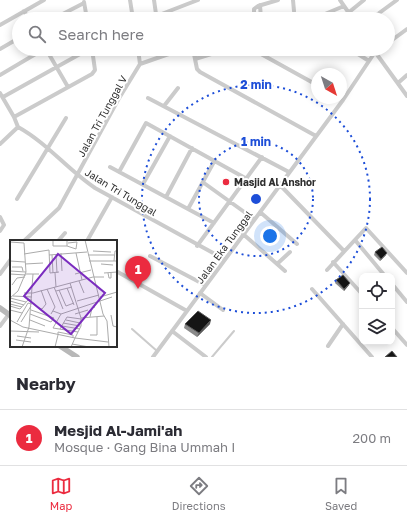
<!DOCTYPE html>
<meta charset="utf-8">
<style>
:root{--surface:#fff;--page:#f7f7f7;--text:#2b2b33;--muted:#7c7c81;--line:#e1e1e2;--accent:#eb2b3f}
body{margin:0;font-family:"Golos Text",sans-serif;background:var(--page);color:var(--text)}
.controls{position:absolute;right:12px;bottom:12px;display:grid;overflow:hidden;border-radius:8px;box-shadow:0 2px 10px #0003}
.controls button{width:36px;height:36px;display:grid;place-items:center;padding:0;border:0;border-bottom:1px solid var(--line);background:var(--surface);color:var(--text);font:20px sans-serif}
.compass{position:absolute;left:311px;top:68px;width:36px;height:36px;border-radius:50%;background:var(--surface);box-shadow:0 2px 10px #0003;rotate:141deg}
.you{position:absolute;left:270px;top:236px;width:14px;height:14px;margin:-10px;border:3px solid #fff;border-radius:50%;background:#1a73e8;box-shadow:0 0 0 6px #1a73e833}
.badge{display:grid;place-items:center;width:26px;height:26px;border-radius:50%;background:var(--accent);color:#fff;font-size:13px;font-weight:700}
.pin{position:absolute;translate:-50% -33px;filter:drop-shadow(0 1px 2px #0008)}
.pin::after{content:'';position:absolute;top:21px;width:14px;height:12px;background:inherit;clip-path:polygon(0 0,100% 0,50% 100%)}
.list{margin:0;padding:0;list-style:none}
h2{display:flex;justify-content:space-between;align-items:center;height:52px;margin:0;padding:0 16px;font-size:17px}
h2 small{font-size:13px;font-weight:400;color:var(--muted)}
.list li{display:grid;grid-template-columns:26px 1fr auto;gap:12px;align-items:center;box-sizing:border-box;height:56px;padding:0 16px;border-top:1px solid var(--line)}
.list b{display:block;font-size:15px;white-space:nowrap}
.list p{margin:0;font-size:13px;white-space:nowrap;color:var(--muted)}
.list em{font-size:13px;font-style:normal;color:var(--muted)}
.icon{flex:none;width:22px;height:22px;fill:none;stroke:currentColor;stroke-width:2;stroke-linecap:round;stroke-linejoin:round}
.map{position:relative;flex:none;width:407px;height:357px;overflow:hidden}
.search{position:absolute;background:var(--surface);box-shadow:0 2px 10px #0003;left:12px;right:12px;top:12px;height:44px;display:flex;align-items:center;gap:10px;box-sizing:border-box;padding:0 14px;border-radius:22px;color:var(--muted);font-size:15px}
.sheet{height:108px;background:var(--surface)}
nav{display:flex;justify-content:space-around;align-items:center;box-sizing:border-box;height:56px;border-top:1px solid var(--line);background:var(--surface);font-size:11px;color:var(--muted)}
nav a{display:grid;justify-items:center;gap:2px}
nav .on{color:var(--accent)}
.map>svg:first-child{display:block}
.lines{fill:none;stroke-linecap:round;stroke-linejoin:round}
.lane{stroke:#cbcbcb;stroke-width:2}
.street{stroke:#cbcbcb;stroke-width:4}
.secondary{stroke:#b8b8b8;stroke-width:5.5}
.wall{fill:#8a8a8a}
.shaded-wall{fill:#5b5b5b}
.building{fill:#151515;stroke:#5b5b5b}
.ring{fill:none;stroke:#1d4ed8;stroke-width:2;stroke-dasharray:2 4}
.poi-dot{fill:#eb2b3f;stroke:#fff;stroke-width:1.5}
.labels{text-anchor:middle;stroke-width:4;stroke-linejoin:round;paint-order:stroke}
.street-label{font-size:10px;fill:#2e2e2e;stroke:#fff}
.poi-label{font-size:10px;font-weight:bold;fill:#2e2e2e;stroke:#fff;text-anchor:start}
.inset-road{fill:none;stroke:#ababab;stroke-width:1}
.view{fill:#7b2cbf;fill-opacity:0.15;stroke:#7b2cbf;stroke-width:2}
.inset-edge{fill:none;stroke:#2e2e2e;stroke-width:2}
.centre{fill:#1d4ed8;stroke:#fff;stroke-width:2}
.ring-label{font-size:12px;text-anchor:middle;font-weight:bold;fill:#1d4ed8;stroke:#fff;stroke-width:4;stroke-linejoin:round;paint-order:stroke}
</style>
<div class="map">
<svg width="407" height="357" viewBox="0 0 407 357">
<rect width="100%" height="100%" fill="#fff"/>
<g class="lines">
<path class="lane" d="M132 329 157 351
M212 357 234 331"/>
<path class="street" d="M130 0 133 19
M154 0 156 14 159 15 198 0
M293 0 294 11
M340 0 353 19
M84 2 87 19
M260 5 261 19
M24 11 29 19
M348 13 364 0
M53 19 84 3
M254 19V9L258 6 278 0
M313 19 344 6
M371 19 397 0
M0 25 44 0
M388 43 407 29
M0 49 19 38
M46 49 68 87
M138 49 140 64 183 49
M193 49 197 69 200 72 316 136
M258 49 261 54 317 85
M350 49 369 61
M373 49 407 96
M195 59 221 51
M0 75 44 49
M398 83 407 75
M0 93 14 117 18 127
M3 97 89 49
M148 98 289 172
M164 106 178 88
M14 117 92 74 95 70 92 49
M18 127C47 143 68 170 95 188L224 259
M0 144 18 127
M110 167 214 223
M119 172 146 123 247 179
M204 183 254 219
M143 184 170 136
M280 185 344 251
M166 197 192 148
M17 199 66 118
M188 209 215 160
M260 212 297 244
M0 217 4 225 0 231
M243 234 285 271
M355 240 385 276
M24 241 59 208 118 100 140 64
M58 241 65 233
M87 241 112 197
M197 246 262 157
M150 256 205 285
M333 262 362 294
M277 264 290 252
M327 270 366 228 407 273
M116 271 187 311
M0 274 11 259
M392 284 407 302
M312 289 372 357
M200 293 223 310
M0 326 9 314
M392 328 407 345
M172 331 206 357
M328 346 343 324
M153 357 343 100 375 52 379 49"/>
<path class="secondary" d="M0 308 11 316
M60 346 77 357"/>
</g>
<path class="wall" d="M375 252 386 255 380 261 374 255Z
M336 280 349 285 344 291 335 283Z
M185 324H210L197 337 184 328Z"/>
<path class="shaded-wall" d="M387 253 386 255 380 261 381 259Z
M350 283 349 285 344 291V289Z
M211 320 210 324 197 337 199 333Z"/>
<path class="building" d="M273 16V19H265V17Z
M382 247 387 253 381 259 375 252Z
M343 275 350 283 344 289 336 280Z
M198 311 211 320 199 333 185 324Z
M392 351 397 357H385Z"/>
<g class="ring">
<circle cx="256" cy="199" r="57"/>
<circle cx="256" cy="199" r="114"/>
</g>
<circle class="poi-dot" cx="226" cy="182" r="4"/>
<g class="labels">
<g class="street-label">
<text transform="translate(102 116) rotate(-61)" y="4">Jalan Tri Tunggal V</text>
<text transform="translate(121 192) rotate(31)" y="4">Jalan Tri Tunggal</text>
<text transform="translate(224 247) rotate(-54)" y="4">Jalan Eka Tunggal</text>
</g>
<g class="poi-label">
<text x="234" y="186">Masjid Al Anshor</text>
</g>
</g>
<g transform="translate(10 240)">
<rect width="107" height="107" fill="#fff"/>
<path class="inset-road" d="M43 0V6H57M57 0V6L66 9 67 2 58 3M75 0 93 74 97 81 99 107M0 2 14 3 16 32 8 51 0 58M83 11 101 12M51 13 52 31M66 13 72 40M14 14 39 10 40 33 49 32M46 14 47 33M39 15 77 12M42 15 43 33M78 15H104M0 21 15 22M79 21H107M104 21 105 11H107M15 24 33 23M91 24 103 25M2 27H12L13 31M0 31 16 32M45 33 46 47M94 33 107 32M98 33 99 38H101V33M0 34 16 35M16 34H29M65 34 81 30M69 41 74 53M60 43 71 78V86L65 98M2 45 7 38 15 37M44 47 53 69M57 48 64 65M37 49 45 67 41 74M49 50 56 66 64 63M46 51 62 47M14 53H23L83 37H94M3 56 22 57M90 57 107 52M0 58 16 62M0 61 14 65M67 61 89 55M0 64 12 67M0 66 10 69 18 60H22M28 68 32 69 36 64 31 50M0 70 12 73M43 71 51 74 43 88 68 92M20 74 41 82 44 78 21 70M51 74 102 57M65 74 78 70M101 75 103 86 107 87M80 77 82 68 85 67M71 78 94 76M0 80 13 87 65 98M20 80 35 86M56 80 70 83M7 82 18 63 22 64M11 82 21 66M53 83 70 86M52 86 70 89M50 89 57 77 71 79M0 91 29 92M48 95V92L63 95V98M80 95H87V77M7 96 21 98M6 100 21 102M62 104 79 107M12 107 19 87 23 34M45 107 48 95M61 107 65 98 98 102"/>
<path class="view" d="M48 14 95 53 61 94 14 56Z"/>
<rect width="107" height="107" class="inset-edge"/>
</g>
<circle cx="256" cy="199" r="6" class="centre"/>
<g class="ring-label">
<text x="256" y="89">2 min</text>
<text x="256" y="146">1 min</text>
</g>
</svg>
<div class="controls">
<button><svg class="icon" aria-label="locate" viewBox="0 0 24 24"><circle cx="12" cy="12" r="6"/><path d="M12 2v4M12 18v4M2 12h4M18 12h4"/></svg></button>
<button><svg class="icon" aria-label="layers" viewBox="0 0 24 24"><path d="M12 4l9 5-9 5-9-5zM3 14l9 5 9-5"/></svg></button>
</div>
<svg class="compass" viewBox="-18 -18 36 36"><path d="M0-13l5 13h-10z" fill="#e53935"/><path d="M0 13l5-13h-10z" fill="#7c7c81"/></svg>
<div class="you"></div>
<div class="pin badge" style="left:138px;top:289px">1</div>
<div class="search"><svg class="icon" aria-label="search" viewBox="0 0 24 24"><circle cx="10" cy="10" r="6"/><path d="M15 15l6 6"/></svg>Search here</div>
</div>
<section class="sheet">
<h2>Nearby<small></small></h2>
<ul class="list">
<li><span class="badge">1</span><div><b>Mesjid Al-Jami'ah</b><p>Mosque · Gang Bina Ummah I</p></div><em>200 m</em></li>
</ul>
</section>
<nav>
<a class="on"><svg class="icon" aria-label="map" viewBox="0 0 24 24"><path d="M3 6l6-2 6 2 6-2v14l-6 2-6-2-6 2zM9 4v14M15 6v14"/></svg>Map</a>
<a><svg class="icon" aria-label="directions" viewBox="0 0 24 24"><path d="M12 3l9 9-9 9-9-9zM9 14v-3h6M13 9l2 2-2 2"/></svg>Directions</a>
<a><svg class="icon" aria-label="saved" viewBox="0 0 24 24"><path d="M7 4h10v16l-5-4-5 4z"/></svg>Saved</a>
</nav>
